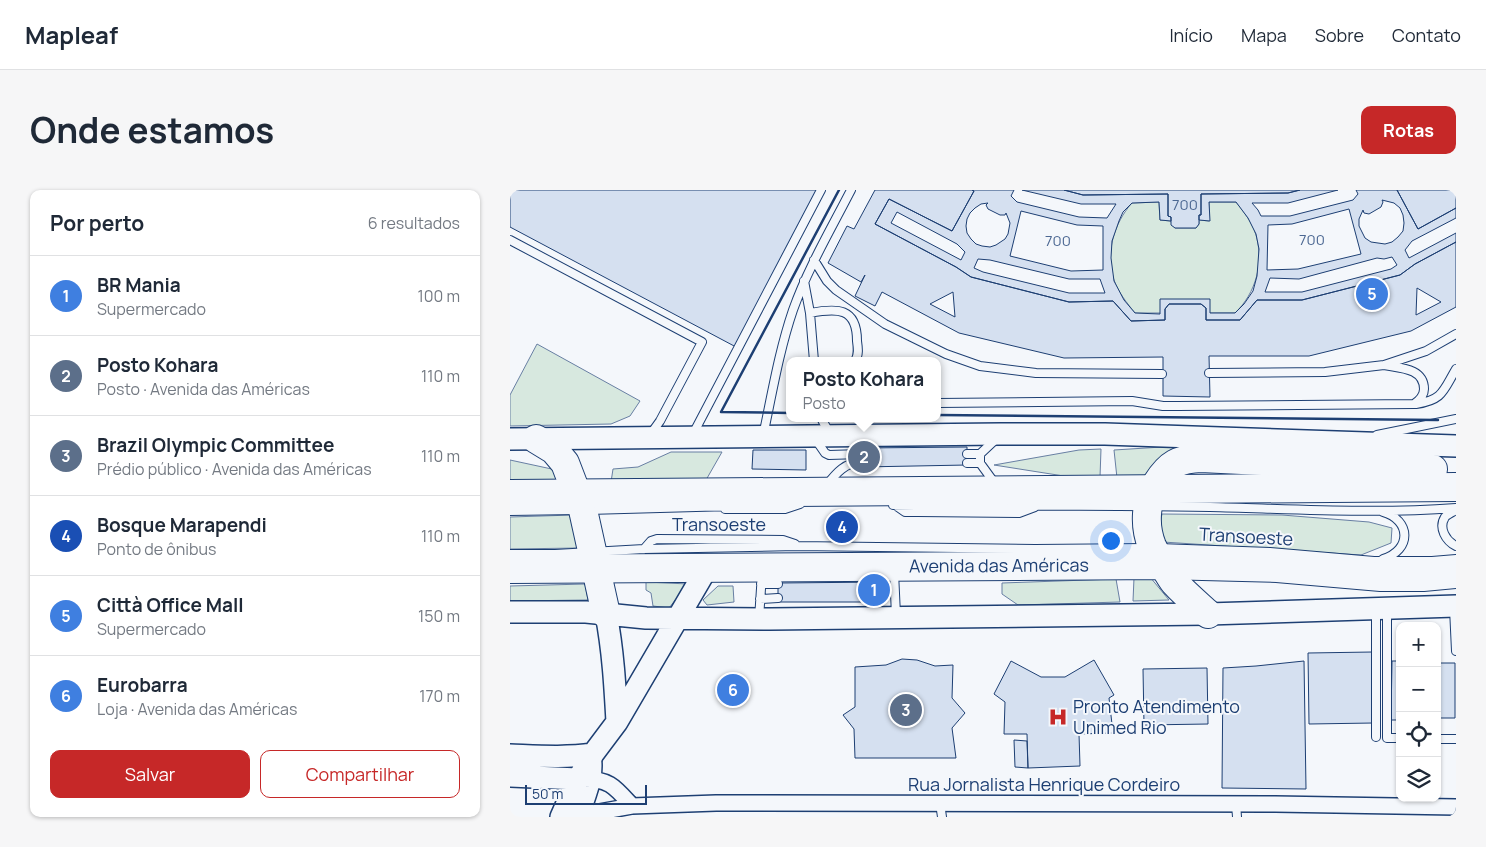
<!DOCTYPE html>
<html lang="pt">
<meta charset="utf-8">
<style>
:root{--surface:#fff;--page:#f6f6f7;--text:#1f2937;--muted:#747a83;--line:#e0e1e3;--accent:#c62828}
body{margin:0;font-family:Manrope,sans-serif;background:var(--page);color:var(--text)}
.controls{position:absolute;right:15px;bottom:15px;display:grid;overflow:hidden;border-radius:10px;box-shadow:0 1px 4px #0004}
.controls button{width:45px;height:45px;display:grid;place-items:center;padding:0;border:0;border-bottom:1px solid var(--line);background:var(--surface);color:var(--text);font:25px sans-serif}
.scale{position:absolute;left:15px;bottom:12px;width:122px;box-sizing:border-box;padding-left:5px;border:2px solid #1d3f73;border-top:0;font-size:14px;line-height:18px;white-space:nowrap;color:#1d3f73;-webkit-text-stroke:4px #f4f7fb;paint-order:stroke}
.you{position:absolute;left:600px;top:350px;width:18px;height:18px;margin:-12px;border:4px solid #fff;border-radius:50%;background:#1a73e8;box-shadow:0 0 0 8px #1a73e833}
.badge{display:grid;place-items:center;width:32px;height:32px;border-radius:50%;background:var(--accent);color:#fff;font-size:16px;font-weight:700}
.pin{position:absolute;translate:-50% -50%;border:2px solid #fff;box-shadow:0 1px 5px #0006}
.popup{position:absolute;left:276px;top:167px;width:155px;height:65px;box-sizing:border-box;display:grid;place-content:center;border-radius:10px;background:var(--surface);filter:drop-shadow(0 1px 4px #0005);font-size:16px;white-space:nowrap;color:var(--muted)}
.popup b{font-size:19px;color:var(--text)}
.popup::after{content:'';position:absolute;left:50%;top:100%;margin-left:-10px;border:10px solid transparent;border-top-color:var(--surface)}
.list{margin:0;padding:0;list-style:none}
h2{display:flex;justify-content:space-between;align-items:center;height:65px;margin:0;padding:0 20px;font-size:21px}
h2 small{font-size:16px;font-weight:400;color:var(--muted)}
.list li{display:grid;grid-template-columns:32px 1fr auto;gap:15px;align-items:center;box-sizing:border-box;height:80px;padding:0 20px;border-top:1px solid var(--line)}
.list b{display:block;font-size:19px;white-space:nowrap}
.list p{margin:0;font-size:16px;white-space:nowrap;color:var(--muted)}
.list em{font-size:16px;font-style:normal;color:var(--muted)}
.actions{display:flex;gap:10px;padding:15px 20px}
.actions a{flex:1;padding:11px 0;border:1px solid var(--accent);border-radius:10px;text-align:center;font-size:18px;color:var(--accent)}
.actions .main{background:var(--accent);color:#fff}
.icon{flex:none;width:28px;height:28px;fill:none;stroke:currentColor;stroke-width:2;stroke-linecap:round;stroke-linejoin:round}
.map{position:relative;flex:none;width:946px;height:627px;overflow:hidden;border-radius:10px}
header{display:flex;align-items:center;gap:30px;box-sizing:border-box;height:70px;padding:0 25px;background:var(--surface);border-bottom:1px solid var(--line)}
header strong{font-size:24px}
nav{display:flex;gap:28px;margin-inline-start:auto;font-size:18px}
.intro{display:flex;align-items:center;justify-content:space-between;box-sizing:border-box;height:120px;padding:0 30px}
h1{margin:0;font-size:35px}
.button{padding:12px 22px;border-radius:10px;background:var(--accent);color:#fff;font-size:18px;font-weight:700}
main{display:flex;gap:30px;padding:0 30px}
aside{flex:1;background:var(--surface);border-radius:10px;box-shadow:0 1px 4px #0004}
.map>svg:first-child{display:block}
.green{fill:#d7e8df;stroke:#687fa3}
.building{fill:#d5e0f0;stroke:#1d3f73;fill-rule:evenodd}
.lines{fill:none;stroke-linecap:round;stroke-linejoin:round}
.lane-casing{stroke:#1d3f73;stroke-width:10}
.street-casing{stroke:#1d3f73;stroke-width:18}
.secondary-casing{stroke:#1d3f73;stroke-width:24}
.highway-casing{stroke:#1d3f73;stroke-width:30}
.lane{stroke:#f4f7fb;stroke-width:8}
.street{stroke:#f4f7fb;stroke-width:15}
.secondary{stroke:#f4f7fb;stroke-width:21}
.highway{stroke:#f4f7fb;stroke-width:28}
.wall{stroke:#1d3f73;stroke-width:2.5}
.labels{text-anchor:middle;stroke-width:4;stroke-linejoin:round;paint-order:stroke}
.number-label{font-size:15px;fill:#4b6792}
.street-label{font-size:18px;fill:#1d3f73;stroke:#f4f7fb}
.poi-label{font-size:18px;fill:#1d3f73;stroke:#f4f7fb;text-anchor:start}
</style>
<header>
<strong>Mapleaf</strong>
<nav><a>Início</a><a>Mapa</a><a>Sobre</a><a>Contato</a></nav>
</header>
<div class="intro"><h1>Onde estamos</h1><a class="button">Rotas</a></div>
<main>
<aside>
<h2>Por perto<small>6 resultados</small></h2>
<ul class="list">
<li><span class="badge" style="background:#3f7fe0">1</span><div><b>BR Mania</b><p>Supermercado</p></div><em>100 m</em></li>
<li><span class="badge" style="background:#5c6f8a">2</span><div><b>Posto Kohara</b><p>Posto · Avenida das Américas</p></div><em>110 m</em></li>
<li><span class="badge" style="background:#5c6f8a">3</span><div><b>Brazil Olympic Committee</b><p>Prédio público · Avenida das Américas</p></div><em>110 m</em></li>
<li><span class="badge" style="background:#1a4fb4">4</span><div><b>Bosque Marapendi</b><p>Ponto de ônibus</p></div><em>110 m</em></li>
<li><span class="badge" style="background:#3f7fe0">5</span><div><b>Città Office Mall</b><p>Supermercado</p></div><em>150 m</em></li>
<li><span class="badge" style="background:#3f7fe0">6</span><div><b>Eurobarra</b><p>Loja · Avenida das Américas</p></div><em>170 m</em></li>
</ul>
<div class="actions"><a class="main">Salvar</a><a>Compartilhar</a></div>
</aside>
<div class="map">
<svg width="946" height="627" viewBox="0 0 946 627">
<rect width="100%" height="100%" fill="#f4f7fb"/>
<path class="green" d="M649 12 650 30 661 31 662 35 665 38H686L689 34V30L699 31V12H726C734 22 742 32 746 45 754 73 746 103 725 123H625C617 113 608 102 604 90 595 63 604 33 622 13Z
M27 154 130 211 120 226 101 234 0 236V205Z
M668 256 670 260 650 267 635 287 607 288 604 260Z
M591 259 590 287H560L484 275 569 260Z
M161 262H212L196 290 101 292 103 279 128 277Z
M0 270 51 281 53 292H0Z
M652 324 772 325 859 332 882 338 881 353 851 365 653 352 648 344Z
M63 325 69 358 0 359V327Z
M640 387 659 410 623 411 624 388Z
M606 389 610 412 508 415 492 404V393Z
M136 392 178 394 159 418 143 416 141 403 136 400Z
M75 394 78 410 0 411V396Z
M208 396H223L224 412 197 415 193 410Z"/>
<path class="building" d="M0 0H310L226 157 0 37Z
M365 0H462L464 1 442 41 379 9 365 34 446 77 461 87 559 112 603 111 621 131 655 130V119L659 114H691L696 118V130H730L747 110H792L890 85 905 74 946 52V117L901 141 799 166H699L700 207 653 206V167L554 168 449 143 372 102 365 116 345 106 355 85 351 92 318 73 337 36 344 39ZM907 98 931 112 906 125ZM443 102 445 127 420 114Z
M462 0H504L501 6 507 12 569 27 597 28 606 14H571L512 0H554L573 5 658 4V26L661 27V31L650 30 649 12 622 13 613 22 609 31 602 51 601 68 604 91 614 110 625 123 650 124V109H700V123H725L734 114 743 101 747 86 749 59 746 44 738 28 726 12H699L700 31 689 30V25H691V4L778 3 790 0H828L778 13H742L748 20 751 26H780L843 10 848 4 846 0H887L908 39 946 18V28L902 51 895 60 899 68 946 43V52L905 74 890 85 792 110H747L730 130H696V118L691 114H659L655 119V130L621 131 603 111 559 112 461 87 446 77 365 34 379 9 442 41 464 1ZM872 10 884 13 890 18 893 25 894 33 893 41 888 47 882 52 875 54 861 52 855 48 849 36V29L853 20 854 23 859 24 871 17 873 12ZM478 13 476 15 478 19 490 25H495L496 23 500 33 498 44 495 49 486 55 480 57 472 56 466 54 461 49 457 43 456 36 457 29 460 23 465 18 471 14ZM387 22 447 54 455 62 451 70 381 33ZM882 67 887 75 881 79 792 102H755L760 88 789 89 867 68 874 69ZM468 69 480 70 559 89H590L595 103H559L473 82 464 78Z
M554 0H790L778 3 691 4V25H689V34L686 38H665L661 35V27L658 26V4L573 5Z
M887 0H946V18L908 39Z
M839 19 851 64 788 79 757 80 758 35 782 34Z
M511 21 567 35 593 36V80L561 81 500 66Z
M457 257V275L352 277 351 258Z
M243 260H296V280L242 279Z
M375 392V412H268V393Z
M862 462 863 533 799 534 798 463Z
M392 469 407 470 425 476 443 475 442 508 455 523 442 538 446 568H345L344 539 333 525 345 517V477L376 475Z
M584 470 604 505 599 508 603 543 569 544 570 576 518 578 517 544H494L495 512 484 504 501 471 531 487H555Z
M794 471 796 599 712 598 713 478 746 476Z
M882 471H890V530H881Z
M927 473H945V528H927Z
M697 478 698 534 634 535 633 479Z
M504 550 517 551 518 578 505 577Z"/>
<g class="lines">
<g class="lane-casing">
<path id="lane" d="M0 50 192 152 150 231 140 245
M304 70 317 91 326 100 375 134 436 164 470 176 526 183 652 184
M294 91 300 123 304 171
M300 123C327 118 347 117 347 151 348 158 349 165 345 171
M699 183 815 182 874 175 916 161 946 144
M428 213 622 211 653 216H668L904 214C910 210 914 206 914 199 914 178 890 178 874 175
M906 214C933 210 933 201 946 179
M311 228 320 244
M183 244 311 0
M867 245 946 229
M253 246C262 204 269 161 283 120 298 78 321 39 341 0
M306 250 315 263 319 265 351 264
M457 264H470L486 249
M470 264V273L486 295
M457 273H470
M317 295C326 283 336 272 351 272
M383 315C489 316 595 315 700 317 782 319 865 324 946 318
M385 315 395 322H408L509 323 525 317
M215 319H275L290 314
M78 320 222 316
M946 320C943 322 938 324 935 327 928 338 936 351 946 356
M0 321 67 320
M649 358 760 362 864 371H922L946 369
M134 359 141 351 147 349 273 350 285 354
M0 364H45L134 359 287 356 525 359 637 358
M873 369C902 360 901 330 873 322
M384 382 386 425
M251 394H268
M250 409 268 408
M944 418 946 461
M866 419V547
M877 420V548H890
M249 429 252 383
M927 549H946
M430 613 432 627
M726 614 727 627"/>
</g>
<g class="street-casing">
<path id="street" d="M73 589C100 589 105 597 122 616
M52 624H72L89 622 122 616 206 613 765 614 946 617
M71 627C78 604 87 589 83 564"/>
</g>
<g class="secondary-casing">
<path id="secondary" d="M0 249 491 244H595L946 256
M0 422H76L136 428 260 429 698 424 946 416
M96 424C103 460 105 496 107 532
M0 565C28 566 55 568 83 564
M0 586 68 589
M51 627 68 589 83 564 107 532 197 378"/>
</g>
<g class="highway-casing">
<g id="highway">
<path d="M26 249 44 260 55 273 73 320 96 424"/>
<path d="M0 304 946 297"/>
<path id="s1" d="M0 379 653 375 767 378 871 387H913L946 384"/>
<path d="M698 424C687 414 675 404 664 392 660 387 657 381 654 376 650 370 645 363 642 356 634 336 635 312 647 293 659 274 668 269 691 268L923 279"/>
</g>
</g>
<use href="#lane" class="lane"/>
<use href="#street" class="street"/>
<use href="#secondary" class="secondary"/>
<use href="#highway" class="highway"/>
<path class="wall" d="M280 223 211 222 329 0
M428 225 928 230"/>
</g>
<defs>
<g id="hospital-bare" transform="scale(1.5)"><path d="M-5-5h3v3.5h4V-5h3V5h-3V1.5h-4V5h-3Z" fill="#c62828" stroke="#f4f7fb" stroke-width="2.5" paint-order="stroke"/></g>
</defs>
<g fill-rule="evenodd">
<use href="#hospital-bare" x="548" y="527"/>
</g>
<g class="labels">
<g class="number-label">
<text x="675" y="20">700</text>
<text x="802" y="55">700</text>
<text x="548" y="56">700</text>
</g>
<g class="street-label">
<text x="209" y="341">Transoeste</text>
<text transform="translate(736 347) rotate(3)" y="6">Transoeste</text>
<text dy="6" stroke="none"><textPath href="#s1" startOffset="489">Avenida das Américas</textPath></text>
<text x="534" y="601">Rua Jornalista Henrique Cordeiro</text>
</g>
<g class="poi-label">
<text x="563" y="523">Pronto Atendimento<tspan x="563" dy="21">Unimed Rio</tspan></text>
</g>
</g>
</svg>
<div class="controls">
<button>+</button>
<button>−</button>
<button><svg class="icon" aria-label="locate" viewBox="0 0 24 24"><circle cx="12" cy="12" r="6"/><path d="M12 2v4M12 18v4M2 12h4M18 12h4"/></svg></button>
<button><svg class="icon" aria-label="layers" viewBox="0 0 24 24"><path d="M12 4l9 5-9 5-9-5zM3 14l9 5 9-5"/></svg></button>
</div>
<div class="scale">50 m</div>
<div class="you"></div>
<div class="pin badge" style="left:364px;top:400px;background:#3f7fe0">1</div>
<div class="pin badge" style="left:354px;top:267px;background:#5c6f8a">2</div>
<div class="popup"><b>Posto Kohara</b>Posto</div>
<div class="pin badge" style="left:396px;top:520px;background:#5c6f8a">3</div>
<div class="pin badge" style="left:332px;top:337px;background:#1a4fb4">4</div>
<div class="pin badge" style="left:862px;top:104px;background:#3f7fe0">5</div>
<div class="pin badge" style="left:223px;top:500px;background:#3f7fe0">6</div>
</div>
</main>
